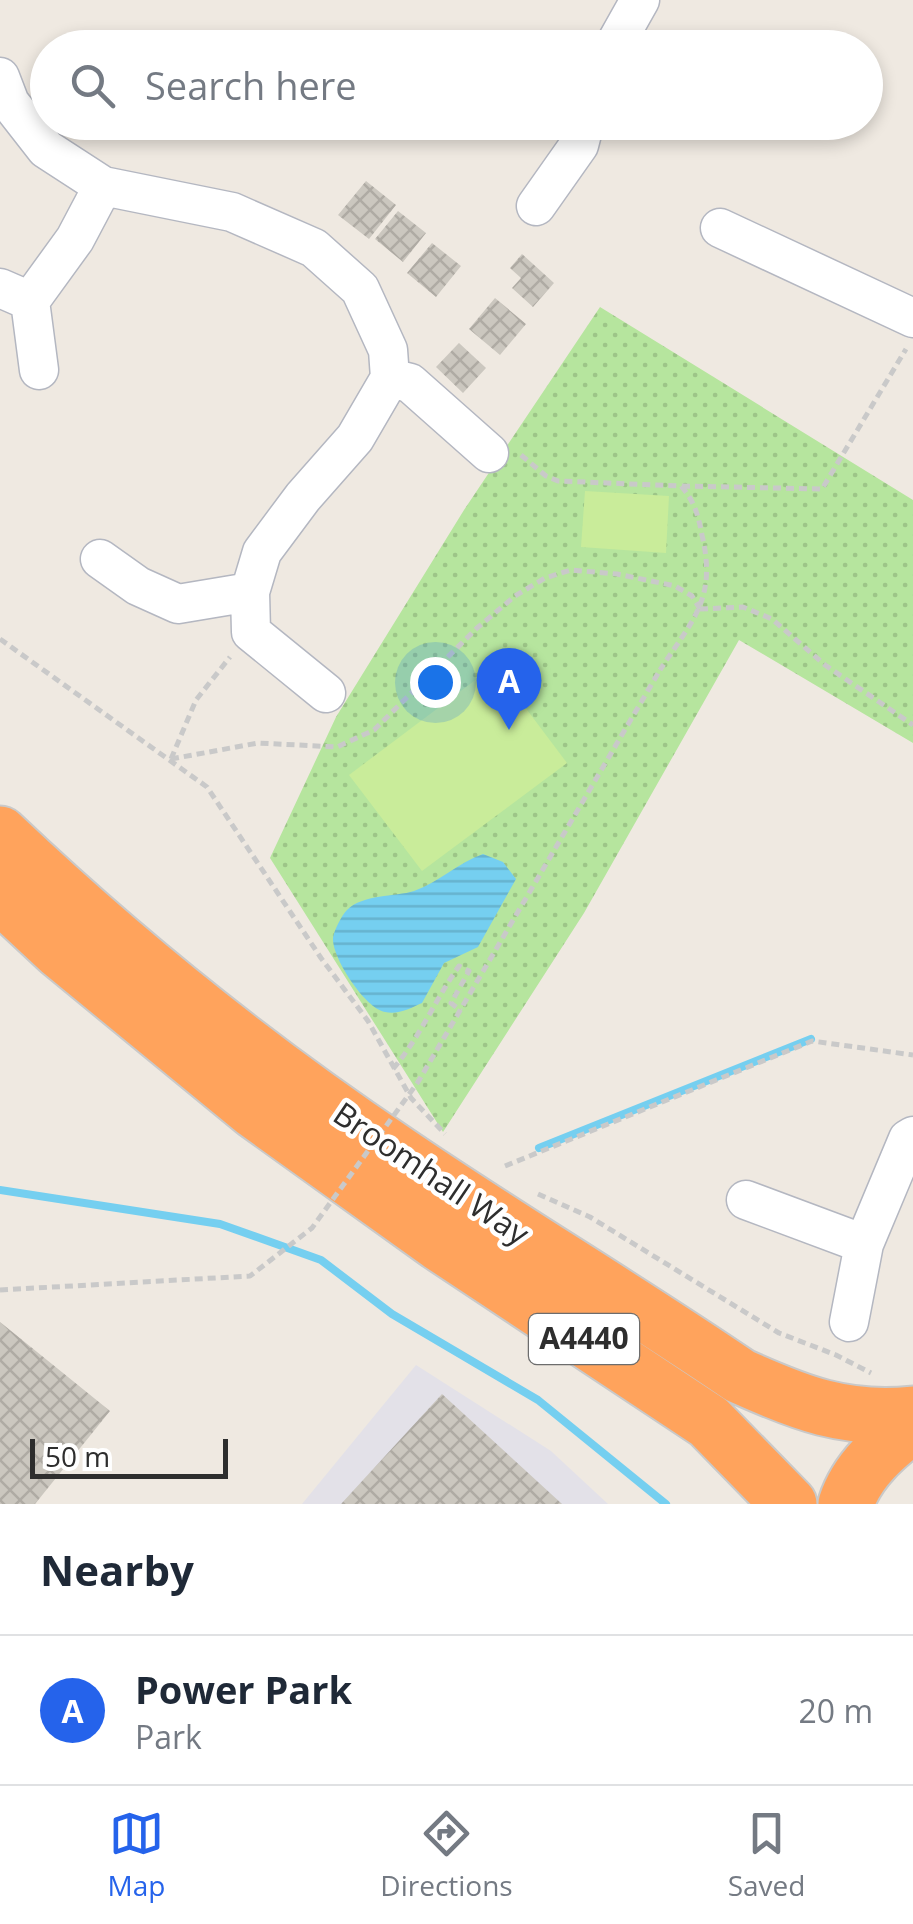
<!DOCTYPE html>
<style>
:root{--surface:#fff;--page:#f2f2f3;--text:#1f2937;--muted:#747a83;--line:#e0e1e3;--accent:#2563eb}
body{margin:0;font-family:"Open Sans",sans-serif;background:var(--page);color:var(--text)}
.scale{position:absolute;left:30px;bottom:25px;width:198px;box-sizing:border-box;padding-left:10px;border:5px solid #2e2e2e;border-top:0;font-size:28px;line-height:35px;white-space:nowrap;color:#2e2e2e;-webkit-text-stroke:8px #fff;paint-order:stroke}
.you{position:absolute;left:435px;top:682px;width:35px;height:35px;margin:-25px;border:8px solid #fff;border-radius:50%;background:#1a73e8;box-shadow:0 0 0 15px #1a73e833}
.badge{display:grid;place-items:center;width:65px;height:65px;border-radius:50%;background:var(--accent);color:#fff;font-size:32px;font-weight:700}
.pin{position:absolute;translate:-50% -82px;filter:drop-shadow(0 2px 5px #0008)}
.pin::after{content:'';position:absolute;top:52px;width:35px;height:30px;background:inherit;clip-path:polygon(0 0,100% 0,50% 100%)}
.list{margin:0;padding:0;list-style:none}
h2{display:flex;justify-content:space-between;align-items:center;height:130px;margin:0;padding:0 40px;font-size:42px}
h2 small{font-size:32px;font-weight:400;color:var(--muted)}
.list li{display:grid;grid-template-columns:65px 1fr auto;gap:30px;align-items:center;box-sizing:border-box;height:150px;padding:0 40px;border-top:2px solid var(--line)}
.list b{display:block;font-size:38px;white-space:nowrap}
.list p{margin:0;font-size:32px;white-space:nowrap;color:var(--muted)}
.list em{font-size:32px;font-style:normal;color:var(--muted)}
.icon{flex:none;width:55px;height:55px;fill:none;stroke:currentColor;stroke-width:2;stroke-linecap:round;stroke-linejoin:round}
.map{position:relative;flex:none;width:913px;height:1504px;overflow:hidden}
.search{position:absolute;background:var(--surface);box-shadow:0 5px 15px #0003;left:30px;right:30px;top:30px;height:110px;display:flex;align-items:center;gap:25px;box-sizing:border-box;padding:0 35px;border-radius:55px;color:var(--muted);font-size:38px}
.sheet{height:280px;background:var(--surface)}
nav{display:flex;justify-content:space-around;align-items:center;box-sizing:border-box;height:140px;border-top:2px solid var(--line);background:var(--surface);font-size:28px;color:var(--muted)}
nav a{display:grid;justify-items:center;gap:5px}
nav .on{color:var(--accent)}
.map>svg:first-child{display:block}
.industrial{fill:#e3e1e8}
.park{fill:url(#park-dots)}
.pitch{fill:#c9ec9a}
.water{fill:url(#water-rules)}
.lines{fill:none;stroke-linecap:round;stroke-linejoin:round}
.stream{stroke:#75cff0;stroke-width:8}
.building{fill:url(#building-cross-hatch)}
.minor-casing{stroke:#b4b7c1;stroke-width:41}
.highway-casing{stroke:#c9c9c9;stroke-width:59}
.path{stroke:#c9c9c9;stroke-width:5;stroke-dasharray:8 5;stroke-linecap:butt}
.minor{stroke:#fff;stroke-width:38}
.highway{stroke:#ffa35c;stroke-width:55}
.path-bridge{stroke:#c9c9c9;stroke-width:5;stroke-dasharray:8 5;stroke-linecap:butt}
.labels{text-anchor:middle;stroke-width:9;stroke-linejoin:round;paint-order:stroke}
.shield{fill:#fff;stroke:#6d6d6d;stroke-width:2.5}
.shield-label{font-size:30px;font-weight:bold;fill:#2e2e2e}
.street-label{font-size:32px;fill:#2e2e2e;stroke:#fff}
</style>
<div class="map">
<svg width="913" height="1504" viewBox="0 0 913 1504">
<defs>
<pattern id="park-dots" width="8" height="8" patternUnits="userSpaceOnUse" patternTransform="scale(2.5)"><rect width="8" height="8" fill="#b6e59e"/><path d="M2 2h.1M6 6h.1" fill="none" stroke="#9dc588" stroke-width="1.8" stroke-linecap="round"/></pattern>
<pattern id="water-rules" width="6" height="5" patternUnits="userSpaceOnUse" patternTransform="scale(2.5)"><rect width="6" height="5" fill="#75cff0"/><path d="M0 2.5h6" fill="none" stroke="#66b2ce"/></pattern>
<pattern id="building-cross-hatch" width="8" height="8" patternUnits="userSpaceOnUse" patternTransform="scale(2.5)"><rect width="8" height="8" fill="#cbc7bf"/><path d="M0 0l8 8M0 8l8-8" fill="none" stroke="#afaba4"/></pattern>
</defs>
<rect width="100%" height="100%" fill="#efe9e1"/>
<path class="industrial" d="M416 1365 551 1451 608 1504H302Z"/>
<path class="park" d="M600 307 913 500V743L739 640 584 913 443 1132 270 858 336 717 464 510Z"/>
<path class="pitch" d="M585 491 669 496 666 553 581 547Z
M494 666 567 763 422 871 349 775Z"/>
<path class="water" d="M483 854 503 862 516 879 478 947 444 963 422 1003C411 1008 398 1015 385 1012 365 1008 332 958 333 938 334 930 342 915 347 910 363 894 395 897 414 891 439 882 458 863 483 854Z"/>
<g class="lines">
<path class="stream" d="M539 1148 811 1039
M0 1190 220 1224 321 1260 392 1314 538 1400 666 1504"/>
</g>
<path class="building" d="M366 181 396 205 369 239 338 215Z
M398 211 426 233 403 262 375 239Z
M432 243 461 266 436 297 407 273Z
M522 254 554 283 533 307 512 288 521 278 510 268Z
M495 298 526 324 500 355 469 329Z
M459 343 486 368 463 393 436 367Z
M0 1322 110 1411 35 1504H0Z
M442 1394 562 1504H341Z"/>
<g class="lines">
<g class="minor-casing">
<path id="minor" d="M613 48 640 0
M0 77 10 103 46 149 103 186 232 212 314 248 360 289 388 350 390 378 355 438 303 497 262 552 250 592 251 632 326 693
M536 206 579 145 585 122
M720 228 913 318
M0 288 30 301 75 239 103 186
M30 301 39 370
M390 378 410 383 489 453
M100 559 138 586 178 604 250 592
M746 1200 864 1244
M849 1322 864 1244 908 1139 913 1136"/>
</g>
<g class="highway-casing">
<path id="highway" d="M0 834C122 950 256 1058 396 1152 509 1229 627 1299 740 1376 800 1403 845 1421 913 1414
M0 895 59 950 255 1111 439 1243 709 1422 789 1504
M846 1504C857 1470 885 1446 913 1425"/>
</g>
<path class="path" d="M521 455 546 476 558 481 681 486C695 502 698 515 702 535 717 599 693 619 660 670
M682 486 822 489 906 349
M700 609 743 607 772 619 825 665 913 725
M0 639 207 787 321 958 368 1021 411 1098 445 1134
M171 759 258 743 337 747 374 730 477 628 515 596 545 578 571 570 617 574 675 586 692 596 700 609
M171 759 196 700 230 657
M393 1069C420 1037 435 1000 459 966L469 971 451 1003 461 1011
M505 1166 812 1041 913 1055
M538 1194 590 1217 779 1333 836 1355 871 1373"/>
<use href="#minor" class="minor"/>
<use href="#highway" class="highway"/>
<path class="path-bridge" d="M0 1290 250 1276 312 1228 418 1082 660 670"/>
</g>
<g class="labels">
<rect class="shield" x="529" y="1314" width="110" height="50" rx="8"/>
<g class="shield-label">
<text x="584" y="1349">A4440</text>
</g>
<g class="street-label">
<text transform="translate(431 1174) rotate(34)" y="11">Broomhall Way</text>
</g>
</g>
</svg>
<div class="scale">50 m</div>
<div class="you"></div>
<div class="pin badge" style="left:509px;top:730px">A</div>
<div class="search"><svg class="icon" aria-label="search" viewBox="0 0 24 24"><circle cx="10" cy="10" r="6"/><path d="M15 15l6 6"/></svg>Search here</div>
</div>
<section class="sheet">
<h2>Nearby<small></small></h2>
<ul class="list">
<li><span class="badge">A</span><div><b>Power Park</b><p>Park</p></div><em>20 m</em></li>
</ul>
</section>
<nav>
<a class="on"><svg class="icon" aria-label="map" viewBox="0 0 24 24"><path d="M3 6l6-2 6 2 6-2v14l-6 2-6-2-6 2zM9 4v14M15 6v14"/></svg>Map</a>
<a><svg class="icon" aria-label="directions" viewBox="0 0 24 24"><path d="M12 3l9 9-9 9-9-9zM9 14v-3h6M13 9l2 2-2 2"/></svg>Directions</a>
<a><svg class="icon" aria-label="saved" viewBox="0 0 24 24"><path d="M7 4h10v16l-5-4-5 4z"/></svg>Saved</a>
</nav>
